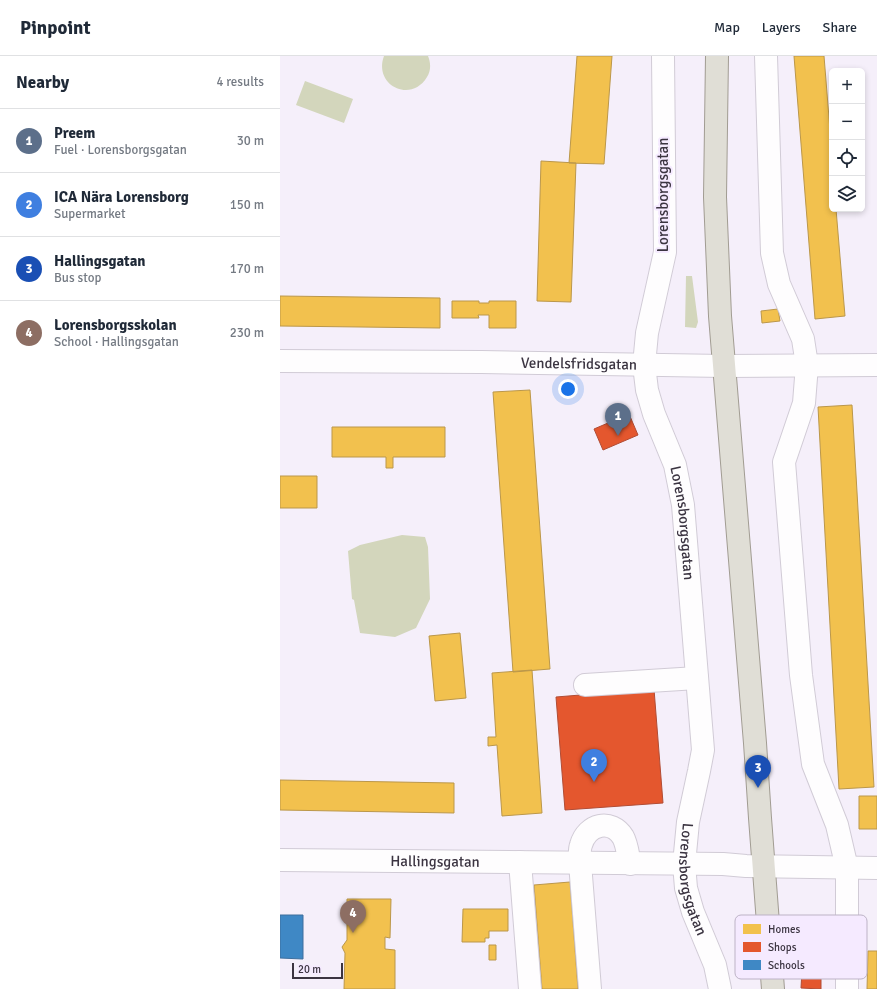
<!DOCTYPE html>
<meta charset="utf-8">
<style>
:root{--surface:#fff;--page:#f2f2f3;--text:#1f2937;--muted:#747a83;--line:#e0e1e3;--accent:#db2777}
body{margin:0;font-family:Signika,sans-serif;background:var(--page);color:var(--text)}
.controls{position:absolute;right:12px;top:12px;display:grid;overflow:hidden;border-radius:6px;box-shadow:0 2px 6px #0003}
.controls button{width:36px;height:36px;display:grid;place-items:center;padding:0;border:0;border-bottom:1px solid var(--line);background:var(--surface);color:var(--text);font:20px sans-serif}
.scale{position:absolute;left:12px;bottom:10px;width:51px;box-sizing:border-box;padding-left:4px;border:2px solid #3b3441;border-top:0;font-size:11px;line-height:14px;white-space:nowrap;color:#3b3441;-webkit-text-stroke:3px #f5eaff;paint-order:stroke}
.you{position:absolute;left:288px;top:333px;width:14px;height:14px;margin:-10px;border:3px solid #fff;border-radius:50%;background:#1a73e8;box-shadow:0 0 0 6px #1a73e833}
.badge{display:grid;place-items:center;width:26px;height:26px;border-radius:50%;background:var(--accent);color:#fff;font-size:13px;font-weight:700}
.pin{position:absolute;translate:-50% -33px;filter:drop-shadow(0 1px 2px #0008)}
.pin::after{content:'';position:absolute;top:21px;width:14px;height:12px;background:inherit;clip-path:polygon(0 0,100% 0,50% 100%)}
.list{margin:0;padding:0;list-style:none}
h2{display:flex;justify-content:space-between;align-items:center;height:52px;margin:0;padding:0 16px;font-size:17px}
h2 small{font-size:13px;font-weight:400;color:var(--muted)}
.list li{display:grid;grid-template-columns:26px 1fr auto;gap:12px;align-items:center;box-sizing:border-box;height:64px;padding:0 16px;border-top:1px solid var(--line)}
.list b{display:block;font-size:15px;white-space:nowrap}
.list p{margin:0;font-size:13px;white-space:nowrap;color:var(--muted)}
.list em{font-size:13px;font-style:normal;color:var(--muted)}
.icon{flex:none;width:22px;height:22px;fill:none;stroke:currentColor;stroke-width:2;stroke-linecap:round;stroke-linejoin:round}
.map{position:relative;flex:none;width:597px;height:933px;overflow:hidden}
header{display:flex;align-items:center;gap:24px;box-sizing:border-box;height:56px;padding:0 20px;background:var(--surface);border-bottom:1px solid var(--line)}
header strong{font-size:19px}
nav{display:flex;gap:22px;margin-inline-start:auto;font-size:14px}
main{display:flex}
aside{flex:1;background:var(--surface)}
.map>svg:first-child{display:block}
.green{fill:#d3d6bc}
.homes{fill:#f2c14e;stroke:#bb974a}
.shops{fill:#e4572e;stroke:#b14c34}
.schools{fill:#3f88c5;stroke:#3e6f9d}
.lines{fill:none;stroke-linecap:round;stroke-linejoin:round}
.minor-casing{stroke:#d1cbd6;stroke-width:24}
.major-casing{stroke:#a19c92;stroke-width:24}
.minor{stroke:#fefdfe;stroke-width:22}
.major{stroke:#e0ded6;stroke-width:22}
.labels{text-anchor:middle;stroke-width:4;stroke-linejoin:round;paint-order:stroke}
.street-label{font-size:15px;fill:#3b3441;stroke:#f5eaff}
.key{fill:#f5eaff;stroke:#bdb3c6;stroke-width:1}
.key-label{font-size:11px;fill:#3b3441}
</style>
<header>
<strong>Pinpoint</strong>
<nav><a>Map</a><a>Layers</a><a>Share</a></nav>
</header>
<main>
<aside>
<h2>Nearby<small>4 results</small></h2>
<ul class="list">
<li><span class="badge" style="background:#5c6f8a">1</span><div><b>Preem</b><p>Fuel · Lorensborgsgatan</p></div><em>30 m</em></li>
<li><span class="badge" style="background:#3f7fe0">2</span><div><b>ICA Nära Lorensborg</b><p>Supermarket</p></div><em>150 m</em></li>
<li><span class="badge" style="background:#1a4fb4">3</span><div><b>Hallingsgatan</b><p>Bus stop</p></div><em>170 m</em></li>
<li><span class="badge" style="background:#8d6e63">4</span><div><b>Lorensborgsskolan</b><p>School · Hallingsgatan</p></div><em>230 m</em></li>
</ul>
</aside>
<div class="map">
<svg width="597" height="933" viewBox="0 0 597 933">
<rect width="100%" height="100%" fill="#f5effa"/>
<path class="green" d="M104 0H148C151 7 151 15 147 21 131 48 93 29 104 0Z
M25 25 73 43 64 67 16 49Z
M406 220H412L418 266 416 272 405 271Z
M122 479 145 481 148 491 150 543 136 572 115 581 80 577 74 544 72 543 68 495 80 489Z"/>
<path class="homes" d="M297 0H332L324 108 289 107Z
M514 0H544L552 99V153H556L565 260 535 263Z
M261 105 296 107 291 246 257 245Z
M0 240 160 242V272L0 270Z
M172 245H199V247H209V245H236V272H209V259H198L199 262H172Z
M498 253 500 265 482 267 481 255Z
M250 334 270 613 233 616 213 336Z
M572 349 594 731 559 733 538 351Z
M52 371H165V401H113V412H106V401H52Z
M0 420H37V452H0Z
M180 577 186 642 155 645 149 580Z
M252 614 262 757 222 760 217 689 208 690V681H216L212 617Z
M0 724 174 727V757L0 754Z
M579 740H597V773H579Z
M290 826 298 933H262L254 829Z
M67 843H111L110 882 105 881V893L115 894V933H64L65 897 62 891 67 884Z
M183 853H228V875H209V882H205V886H182Z
M209 889H216V904H209Z
M588 895H597V933H587Z"/>
<path class="shops" d="M349 358 358 379 323 394 314 373Z
M374 633 383 747 285 754 276 641Z
M522 914H541V933L521 932Z"/>
<path class="schools" d="M0 859H23V903L0 902Z"/>
<g class="lines">
<g class="minor-casing">
<g id="minor">
<path id="s1" d="M383 0 385 196 367 277 364 309 367 334 374 358 395 409 403 449 423 694 419 715 408 766 404 808 406 832 413 856 435 909 440 933"/>
<path d="M486 0 492 197 499 228 523 283 527 309 524 347 504 406 521 619 533 708 557 769 567 812V933"/>
<path id="s2" d="M0 305 201 306 444 310 597 309"/>
<path d="M305 629 417 622"/>
<path id="s3" d="M0 804 443 808 466 810 597 812"/>
<path d="M240 806 250 933"/>
<path d="M310 933 300 807C300 801 299 794 301 789 307 768 331 762 343 781 347 788 348 799 350 808"/>
</g>
</g>
<g class="major-casing">
<path id="major" d="M437 0 435 141 440 260 475 687 480 762 493 933"/>
</g>
<use href="#minor" class="minor"/>
<use href="#major" class="major"/>
</g>
<g class="labels">
<g class="street-label">
<text transform="translate(383 139) rotate(-90)" y="5">Lorensborgsgatan</text>
<text dy="5" stroke="none"><textPath href="#s2" startOffset="299">Vendelsfridsgatan</textPath></text>
<text dy="5" stroke="none"><textPath href="#s1" startOffset="475">Lorensborgsgatan</textPath></text>
<text dy="5" stroke="none"><textPath href="#s3" startOffset="155">Hallingsgatan</textPath></text>
<text dy="5" stroke="none"><textPath href="#s1" startOffset="835">Lorensborgsgatan</textPath></text>
</g>
</g>
<rect x="455" y="859" width="132" height="64" rx="6" class="key"/>
<rect x="463" y="868" width="18" height="10" fill="#f2c14e"/>
<rect x="463" y="886" width="18" height="10" fill="#e4572e"/>
<rect x="463" y="904" width="18" height="10" fill="#3f88c5"/>
<g class="key-label">
<text x="488" y="877">Homes</text>
<text x="488" y="895">Shops</text>
<text x="488" y="913">Schools</text>
</g>
</svg>
<div class="controls">
<button>+</button>
<button>−</button>
<button><svg class="icon" aria-label="locate" viewBox="0 0 24 24"><circle cx="12" cy="12" r="6"/><path d="M12 2v4M12 18v4M2 12h4M18 12h4"/></svg></button>
<button><svg class="icon" aria-label="layers" viewBox="0 0 24 24"><path d="M12 4l9 5-9 5-9-5zM3 14l9 5 9-5"/></svg></button>
</div>
<div class="scale">20 m</div>
<div class="you"></div>
<div class="pin badge" style="left:338px;top:380px;background:#5c6f8a">1</div>
<div class="pin badge" style="left:314px;top:726px;background:#3f7fe0">2</div>
<div class="pin badge" style="left:478px;top:732px;background:#1a4fb4">3</div>
<div class="pin badge" style="left:73px;top:877px;background:#8d6e63">4</div>
</div>
</main>
